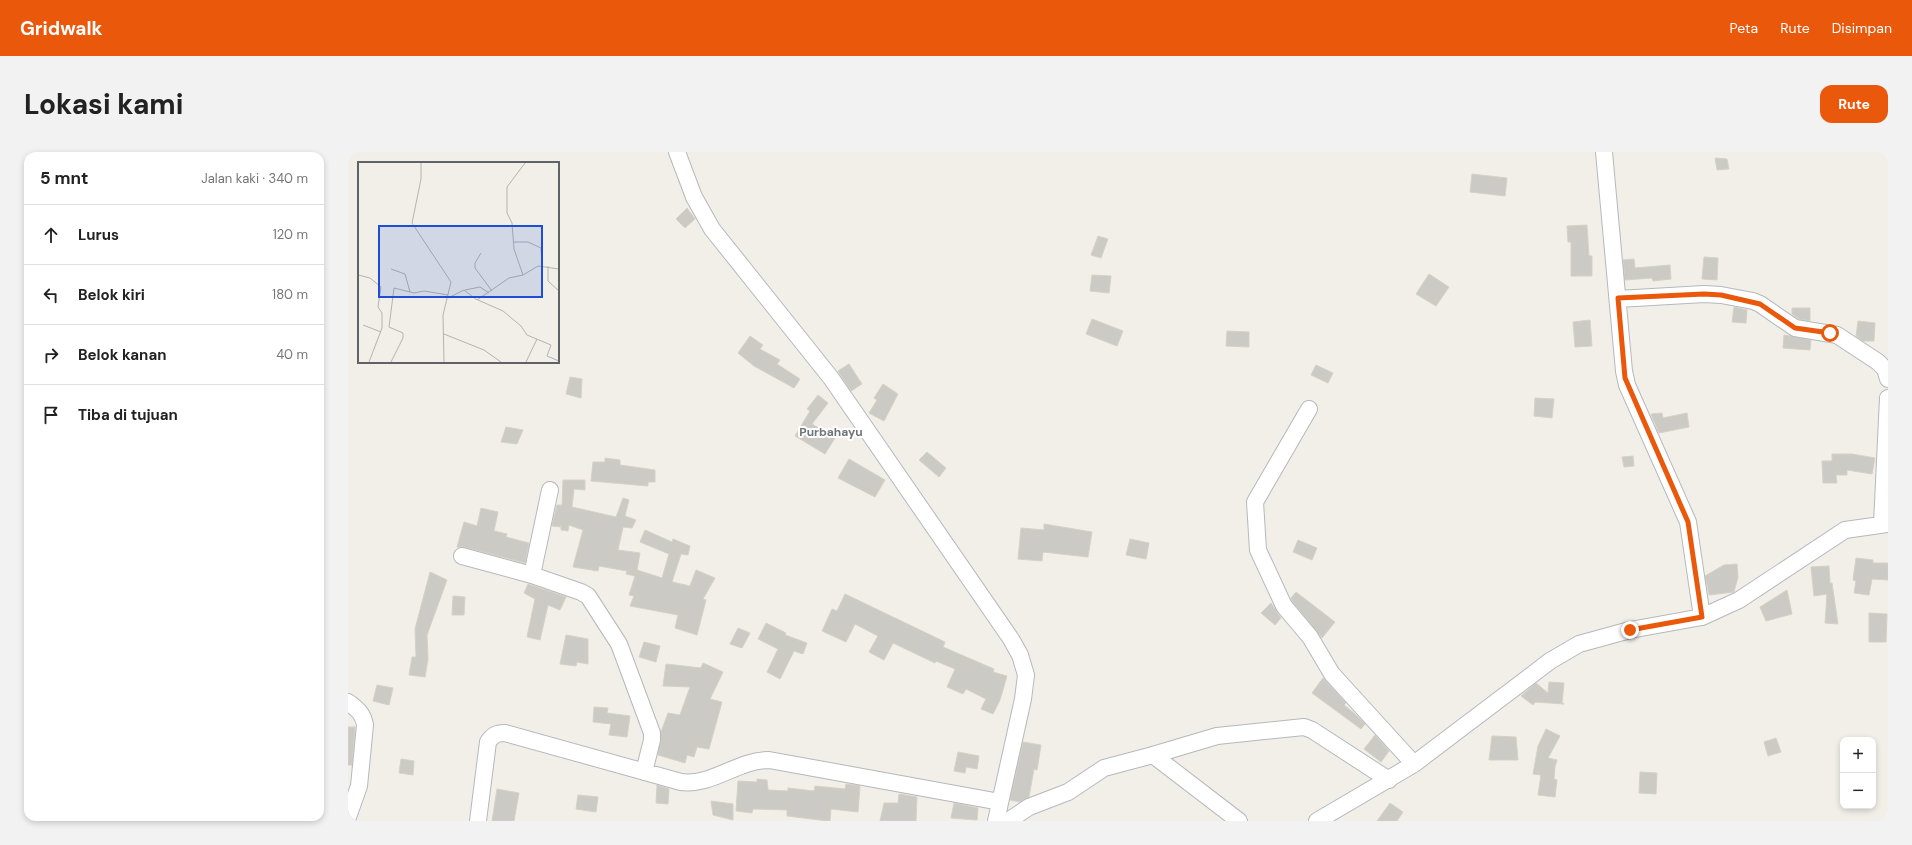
<!DOCTYPE html>
<html lang="id">
<meta charset="utf-8">
<style>
:root{--surface:#fff;--page:#f2f2f2;--text:#222;--muted:#767676;--line:#e0e0e0;--accent:#ea580c}
body{margin:0;font-family:"DM Sans",sans-serif;background:var(--page);color:var(--text)}
.controls{position:absolute;right:12px;bottom:12px;display:grid;overflow:hidden;border-radius:8px;box-shadow:0 2px 6px #0003}
.controls button{width:36px;height:36px;display:grid;place-items:center;padding:0;border:0;border-bottom:1px solid var(--line);background:var(--surface);color:var(--text);font:20px sans-serif}
.stop{position:absolute;width:12px;height:12px;margin:-9px;border:3px solid #ea580c;border-radius:50%;background:#fff}
.stop.end{background:#ea580c;border-color:#fff;box-shadow:0 1px 4px #0008}
.list{margin:0;padding:0;list-style:none}
h2{display:flex;justify-content:space-between;align-items:center;height:52px;margin:0;padding:0 16px;font-size:17px}
h2 small{font-size:13px;font-weight:400;color:var(--muted)}
.list li{display:grid;grid-template-columns:26px 1fr auto;gap:12px;align-items:center;box-sizing:border-box;height:60px;padding:0 16px;border-top:1px solid var(--line)}
.list b{display:block;font-size:15px;white-space:nowrap}
.list em{font-size:13px;font-style:normal;color:var(--muted)}
.icon{flex:none;width:22px;height:22px;fill:none;stroke:currentColor;stroke-width:2;stroke-linecap:round;stroke-linejoin:round}
.map{position:relative;flex:none;width:1540px;height:669px;overflow:hidden;border-radius:12px}
header{display:flex;align-items:center;gap:24px;box-sizing:border-box;height:56px;padding:0 20px;background:var(--accent);color:#fff}
header strong{font-size:19px}
nav{display:flex;gap:22px;margin-inline-start:auto;font-size:14px}
.intro{display:flex;align-items:center;justify-content:space-between;box-sizing:border-box;height:96px;padding:0 24px}
h1{margin:0;font-size:28px}
.button{padding:10px 18px;border-radius:12px;background:var(--accent);color:#fff;font-size:14px;font-weight:700}
main{display:flex;gap:24px;padding:0 24px}
aside{flex:1;background:var(--surface);border-radius:12px;box-shadow:0 2px 6px #0003}
.map>svg:first-child{display:block}
.building{fill:#cccac5;stroke:#d6d1c6}
.lines{fill:none;stroke-linecap:round;stroke-linejoin:round}
.minor-casing{stroke:#b5b8bc;stroke-width:18}
.minor{stroke:#fff;stroke-width:16}
.route{stroke:#ea580c;stroke-width:5}
.labels{text-anchor:middle;stroke-width:4;stroke-linejoin:round;paint-order:stroke}
.quarter-label{font-size:12px;font-weight:bold;fill:#70757a;stroke:#fff}
.inset-road{fill:none;stroke:#b3b3b1;stroke-width:1}
.view{fill:#1d4ed8;fill-opacity:0.15;stroke:#1d4ed8;stroke-width:2}
.inset-edge{fill:none;stroke:#5f6368;stroke-width:2}
</style>
<header>
<strong>Gridwalk</strong>
<nav><a>Peta</a><a>Rute</a><a>Disimpan</a></nav>
</header>
<div class="intro"><h1>Lokasi kami</h1><a class="button">Rute</a></div>
<main>
<aside>
<h2>5 mnt<small>Jalan kaki · 340 m</small></h2>
<ul class="list">
<li><svg class="icon" aria-label="ahead" viewBox="0 0 24 24"><path d="M12 20V5M6 11l6-6 6 6"/></svg><div><b>Lurus</b></div><em>120 m</em></li>
<li><svg class="icon" aria-label="left" viewBox="0 0 24 24"><path d="M17 20v-9H6M10 6l-5 5 5 5"/></svg><div><b>Belok kiri</b></div><em>180 m</em></li>
<li><svg class="icon" aria-label="right" viewBox="0 0 24 24"><path d="M7 20v-9h11M14 6l5 5-5 5"/></svg><div><b>Belok kanan</b></div><em>40 m</em></li>
<li><svg class="icon" aria-label="arrive" viewBox="0 0 24 24"><path d="M6 21V4h12l-3 4 3 4H6"/></svg><div><b>Tiba di tujuan</b></div></li>
</ul>
</aside>
<div class="map">
<svg width="1540" height="669" viewBox="0 0 1540 669">
<rect width="100%" height="100%" fill="#f1efe8"/>
<path class="building" d="M1367 6 1379 7 1381 17 1369 18Z
M1124 22 1159 26 1157 44 1122 40Z
M339 56 347 67 337 76 328 67Z
M1239 73 1241 104H1244V124H1223V90H1220L1219 74Z
M750 84 760 87 753 106 743 103Z
M1356 105 1370 106 1369 128 1354 127Z
M1286 107 1287 116 1322 113 1323 127 1305 129 1304 126 1277 128 1275 108Z
M1081 122 1101 135 1088 154 1068 142Z
M744 123 763 124 761 141 742 139Z
M1386 155 1399 158 1398 171 1384 170Z
M1444 156H1462V169L1451 167 1444 162Z
M744 167 775 179 769 194 738 182Z
M1242 168 1244 194 1227 195 1225 170Z
M1510 169 1527 171 1526 189H1515L1508 184Z
M879 179 901 180V195L878 194Z
M1436 183 1463 188 1462 198 1435 196Z
M402 184 415 193 412 197 432 208 429 212 452 227 446 236 406 214 390 201Z
M501 212 514 232 503 239 490 219Z
M968 213 985 221 980 231 963 223Z
M222 225 234 227 233 246 218 242Z
M535 232 550 242 536 269 521 261 529 248 526 246Z
M470 243 480 251 464 272 487 286 477 302 447 284 462 259 459 257Z
M1187 246 1206 247 1204 266 1186 264Z
M1314 261 1315 266 1339 261 1341 275 1311 281 1303 262Z
M158 275 175 278 169 292 153 290Z
M579 300 598 316 591 325 571 308Z
M1484 302H1504L1527 306 1524 322 1499 318V323H1488L1489 331H1475L1474 309H1484Z
M1285 304 1286 314 1276 315 1274 305Z
M257 306 272 308V313L307 318V330H300V334L243 329 245 310H257Z
M501 307 537 328 527 345 490 326Z
M215 328H237V338L226 337 224 355 268 365 275 346 281 348 277 364 288 368 284 376 275 375 270 398 292 401 289 418 314 426 321 402 292 390 297 378 324 390 325 387 342 394 340 403 333 402 324 430 342 434 348 418 367 426 355 447 358 448 349 483 327 476 330 463 282 454 286 444 281 443 287 424 278 422 279 419 251 414 250 419 225 415 235 378 221 373 220 379 213 378V373V375L204 374 209 353H214Z
M133 356 150 360 146 379 159 382 158 385 181 391 177 411 116 395H109L116 370 129 374Z
M696 372 744 380 740 405 695 400 694 409 670 407 673 376 696 378Z
M782 387 801 391 798 407 778 403Z
M950 388 969 396 964 408 945 400Z
M1508 406 1525 408V411H1540V428L1524 427 1521 443 1506 441 1508 429 1505 428Z
M1389 412 1390 425 1386 440 1361 443 1357 424 1376 413Z
M1481 414 1482 431H1484L1490 472 1477 471 1479 442 1466 444 1463 415Z
M82 420 99 428 79 483 80 507 77 525 61 523 64 505H68L67 477Z
M180 432 218 445 212 458 200 453 192 488 179 485 187 447 176 441Z
M1439 438 1444 462 1418 469 1412 455Z
M948 440 987 470 974 486 944 449 943 446Z
M497 442 597 490 595 495 646 517 645 520 659 524 652 548 645 562 633 557 638 547 618 537 615 542 599 535 607 517 588 509 587 511 545 491 536 508 521 500 530 484 507 472 498 490 474 479 484 457 489 459Z
M105 444 117 445 116 463H104Z
M923 451 933 466 927 473 913 461Z
M1521 461 1539 462 1538 490H1521Z
M418 471 438 481 437 483 459 491 455 502 446 499 432 527 419 520 430 497 410 487Z
M390 476 402 481 394 496 382 492Z
M218 483 240 487V512L229 510 228 514 212 512Z
M296 490 312 494 308 510 291 505Z
M355 511 375 520 362 547 374 550 361 597 349 595 346 605 339 603 337 611 310 603 313 580 320 561 332 563 342 535 315 534 318 512 353 516Z
M975 526 998 551 996 553 1006 561 1017 572 1013 577 964 541Z
M1201 530 1216 531 1214 551 1216 552 1187 550 1185 553 1173 544 1188 531 1200 541Z
M29 533 45 536 41 553 25 549Z
M246 555 260 556 259 561 282 564 279 585 261 583 263 572 245 570Z
M0 575H7L4 613H0Z
M1198 577 1212 584 1200 606 1209 608 1207 615 1206 627 1209 628 1207 645 1190 643 1193 623 1185 622 1190 594Z
M1027 583 1041 599 1033 610 1016 597Z
M1144 584 1168 585 1170 608H1141Z
M1428 586 1433 600 1420 604 1416 590Z
M675 590 693 593 689 618 686 617 681 645 672 650 662 648Z
M610 600 631 604 629 617 618 615 617 621 606 619Z
M53 607 66 609 65 623 51 621Z
M1292 620 1309 621 1308 642 1291 641Z
M409 627 419 628 420 638 440 639V636L466 639 467 634 497 637 498 632 512 634 510 660 483 657 482 669H480L439 664V658L405 657 404 661 388 659 390 629 409 630Z
M309 633 321 637 320 652 308 651Z
M149 637 171 641 166 669H144Z
M551 642 569 645 568 669H532L536 651H550Z
M230 643 250 645 248 660 228 657Z
M363 649 385 652V668L365 663Z
M606 651 630 656 629 668 603 666Z
M1042 651 1055 660 1049 669H1029Z"/>
<g class="lines">
<g class="minor-casing">
<path id="minor" d="M329 0 346 45 364 77 483 226 663 487 672 503 678 523 675 547 648 669
M1256 0 1276 219 1279 233 1340 370 1354 465
M1270 147 1356 142 1373 143 1405 149 1412 152 1447 176 1489 183 1530 210 1537 217 1540 227
M961 257 907 350 910 398 936 454 962 485 984 522 1066 612
M1534 372 1540 246
M114 404 184 423 233 440 240 444 271 492 304 581V588L296 620
M184 423 202 338
M0 550C9 557 15 561 17 573L11 634 0 665
M805 603 869 584 956 575 964 578 1041 628
M130 669 140 590C145 583 148 581 157 581L333 630C365 634 389 608 421 608L652 650
M660 669 681 655 720 640 756 616 805 603 891 669
M969 669 1066 612 1202 509 1231 492 1282 478 1354 465 1391 448 1497 378 1540 372"/>
</g>
<use href="#minor" class="minor"/>
</g>
<g class="lines">
<path class="route" d="M1282 478 1354 465 1340 370 1277 226 1270 146 1356 142 1373 143 1412 152 1447 176 1482 181"/>
</g>
<g class="labels">
<g class="quarter-label">
<text x="483" y="284">Purbahayu</text>
</g>
</g>
<g transform="translate(10 10)">
<rect width="201" height="201" fill="#f1efe8"/>
<path class="inset-road" d="M63 1V17L54 61 93 120 85 153 86 200M156 80H170L183 86 184 103M123 91 117 101V106L134 129M190 104V119L201 129M33 107 47 112 52 130M0 113 12 116 23 125 20 145 24 151V166L11 200M165 113 156 87 154 61 149 51V25L167 1M107 128 122 125 131 131M90 136 106 128 119 138 151 116 165 113 180 104 201 107M120 138 145 149 163 164 169 173 193 183 189 194 201 199M5 163 23 170M86 172 126 188 143 200M33 200 45 176V171L31 165 36 126 56 131 66 129 90 133M168 200 179 177"/>
<path class="view" d="M21 64H184V135H21Z"/>
<rect width="201" height="201" class="inset-edge"/>
</g>
</svg>
<div class="controls">
<button>+</button>
<button>−</button>
</div>
<div class="stop" style="left:1482px;top:181px"></div>
<div class="stop end" style="left:1282px;top:478px"></div>
</div>
</main>
